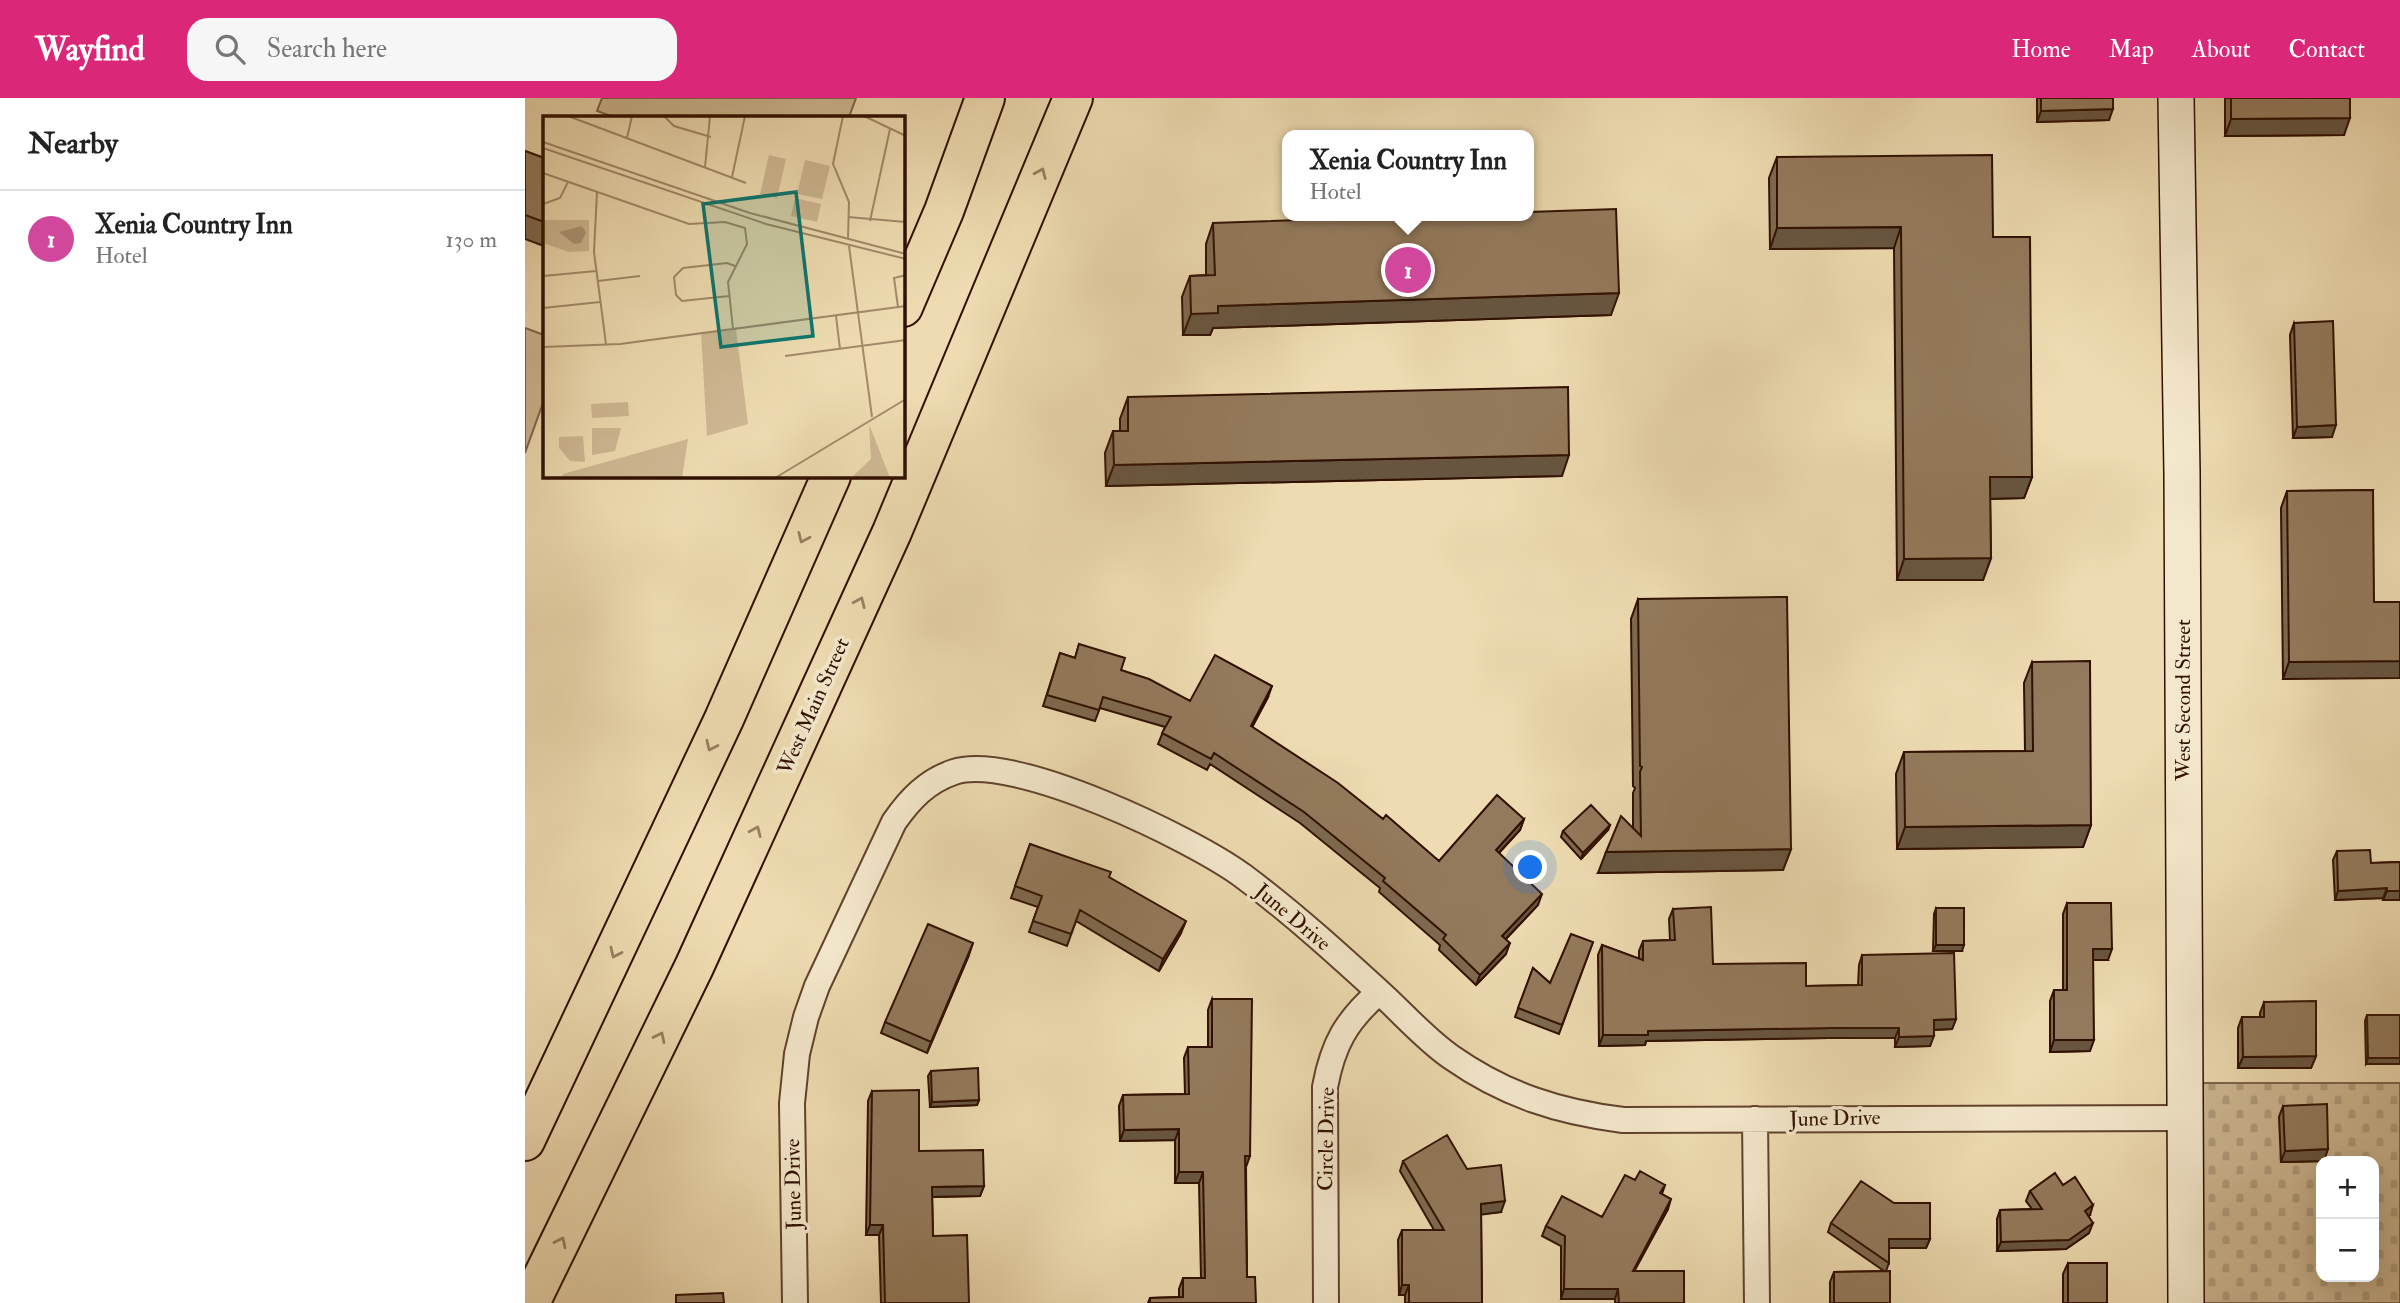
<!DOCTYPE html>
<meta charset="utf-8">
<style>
:root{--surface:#fff;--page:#f6f6f6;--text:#222;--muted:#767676;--line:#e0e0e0;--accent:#db2777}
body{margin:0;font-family:"IM FELL Double Pica",serif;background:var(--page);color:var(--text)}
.controls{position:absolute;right:21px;bottom:21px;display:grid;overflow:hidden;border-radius:14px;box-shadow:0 7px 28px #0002}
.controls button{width:63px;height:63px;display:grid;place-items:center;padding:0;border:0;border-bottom:2px solid var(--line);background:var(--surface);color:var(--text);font:35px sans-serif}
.you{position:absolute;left:1006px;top:770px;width:24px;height:24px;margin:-18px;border:5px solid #fff;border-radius:50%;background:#1a73e8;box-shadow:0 0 0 10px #1a73e833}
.badge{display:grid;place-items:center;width:46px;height:46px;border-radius:50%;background:var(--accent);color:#fff;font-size:23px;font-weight:700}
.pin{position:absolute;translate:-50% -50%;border:4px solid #fff;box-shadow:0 2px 7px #0006}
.popup{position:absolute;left:757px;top:32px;width:252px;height:91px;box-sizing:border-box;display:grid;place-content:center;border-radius:14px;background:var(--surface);filter:drop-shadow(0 2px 5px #0005);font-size:23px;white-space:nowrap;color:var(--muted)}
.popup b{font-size:26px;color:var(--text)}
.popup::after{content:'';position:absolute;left:50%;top:100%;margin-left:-14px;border:14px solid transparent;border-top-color:var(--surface)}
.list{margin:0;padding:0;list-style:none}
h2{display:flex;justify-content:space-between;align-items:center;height:91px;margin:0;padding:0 28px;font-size:30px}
h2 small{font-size:23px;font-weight:400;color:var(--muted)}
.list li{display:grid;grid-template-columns:46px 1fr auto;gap:21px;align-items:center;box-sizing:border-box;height:98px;padding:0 28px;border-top:2px solid var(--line)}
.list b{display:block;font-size:26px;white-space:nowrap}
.list p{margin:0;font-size:23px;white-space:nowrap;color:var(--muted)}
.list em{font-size:23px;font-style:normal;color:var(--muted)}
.icon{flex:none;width:38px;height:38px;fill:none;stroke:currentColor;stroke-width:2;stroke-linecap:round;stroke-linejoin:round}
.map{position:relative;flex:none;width:1875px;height:1205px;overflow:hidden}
header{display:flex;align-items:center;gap:42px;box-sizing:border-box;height:98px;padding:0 35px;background:var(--accent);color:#fff}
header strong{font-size:33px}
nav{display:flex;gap:38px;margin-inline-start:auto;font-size:24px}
.search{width:490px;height:63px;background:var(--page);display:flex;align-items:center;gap:18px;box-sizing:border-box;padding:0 24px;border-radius:21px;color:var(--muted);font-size:26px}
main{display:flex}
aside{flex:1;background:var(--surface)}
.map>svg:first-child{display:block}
.cemetery{fill:url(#cemetery-stones);stroke:#7f644a;stroke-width:2;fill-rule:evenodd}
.garden{fill:#ceb893;stroke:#7f644a;stroke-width:2}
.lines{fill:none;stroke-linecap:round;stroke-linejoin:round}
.minor-casing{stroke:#60432c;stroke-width:28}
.secondary-casing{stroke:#301000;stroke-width:38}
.primary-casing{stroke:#301000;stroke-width:42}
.minor{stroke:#f4e8cc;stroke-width:24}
.secondary{stroke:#f4e8cc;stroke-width:35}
.primary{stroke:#eedbb1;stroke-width:38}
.wall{fill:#7e694f;stroke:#301000;stroke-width:2}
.shaded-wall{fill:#675540;stroke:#301000;stroke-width:2}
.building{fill:#937a5c;stroke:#301000;stroke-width:2}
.oneway{stroke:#988061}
.labels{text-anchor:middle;stroke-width:7;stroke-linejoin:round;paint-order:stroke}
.street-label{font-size:21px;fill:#301000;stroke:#f4e8cc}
.inset-road{fill:none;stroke:#a28a6a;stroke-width:2}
.view{fill:#0f766e;fill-opacity:0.15;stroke:#0f766e;stroke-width:3.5}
.inset-edge{fill:none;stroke:#301000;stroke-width:3.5}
</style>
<header>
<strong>Wayfind</strong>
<div class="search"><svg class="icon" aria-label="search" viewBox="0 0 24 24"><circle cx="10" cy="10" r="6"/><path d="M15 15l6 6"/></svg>Search here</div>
<nav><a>Home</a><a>Map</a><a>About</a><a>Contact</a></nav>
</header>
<main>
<aside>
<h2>Nearby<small></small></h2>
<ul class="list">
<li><span class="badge" style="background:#d1479c">1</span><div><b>Xenia Country Inn</b><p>Hotel</p></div><em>130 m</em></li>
</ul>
</aside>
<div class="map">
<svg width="1875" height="1205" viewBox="0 0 1875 1205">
<defs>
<pattern id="cemetery-stones" width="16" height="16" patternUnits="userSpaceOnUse" patternTransform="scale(1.75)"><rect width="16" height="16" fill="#ceb893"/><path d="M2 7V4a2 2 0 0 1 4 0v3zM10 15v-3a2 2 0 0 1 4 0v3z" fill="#b19d7d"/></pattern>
</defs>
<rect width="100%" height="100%" fill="#eedbb1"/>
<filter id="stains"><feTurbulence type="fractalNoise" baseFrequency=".00286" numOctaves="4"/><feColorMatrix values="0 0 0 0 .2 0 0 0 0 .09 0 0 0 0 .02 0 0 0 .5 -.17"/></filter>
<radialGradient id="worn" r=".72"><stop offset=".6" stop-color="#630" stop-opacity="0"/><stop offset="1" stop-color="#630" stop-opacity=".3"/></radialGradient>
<path class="cemetery" d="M1660 985H1875V1205H1661ZM1796 1063H1849V1179H1796Z"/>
<path class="garden" d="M77 0H331L324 19H89L72 13Z
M0 230 19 237V302L0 355Z"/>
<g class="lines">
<g class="minor-casing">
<path id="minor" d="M1230 1021 1232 1205
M270 1205 267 1005 272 956 281 919 292 888 369 724C385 701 402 683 429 674 488 654 668 741 718 778 769 816 816 859 863 902 883 921 903 943 926 959 980 997 1034 1014 1098 1022L1660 1020
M801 1205 800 989C808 946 821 923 854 894"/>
</g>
<g class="secondary-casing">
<path id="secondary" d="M1651 0 1657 375 1661 1205"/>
</g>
<g class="primary-casing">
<path id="primary" d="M378 209 419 113 460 0
M0 1043 199 621 306 378
M5 1205 169 869 367 434 548 0"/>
</g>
<use href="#minor" class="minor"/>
<use href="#secondary" class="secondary"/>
<use href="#primary" class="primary"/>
</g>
<path class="wall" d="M1512 0H1588L1584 22 1512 24Z
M1700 0H1825L1819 37 1700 38Z
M0 53 19 60V148L0 141Z
M1252 59 1468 139 1507 379 1499 400 1465 401 1466 460 1458 482H1372L1369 150 1245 151 1244 80Z
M688 125 1086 217 688 230 685 237H658L657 199 665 178 681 177V146Z
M1769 225 1807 339 1768 340 1765 237Z
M603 299 1037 378 581 388 580 355 588 333H595V321Z
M1848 392 1758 581 1756 410 1762 393Z
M1113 501 1266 751 1258 772 1073 775 1108 730V695L1110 690 1108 688 1106 521Z
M554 546 596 572 665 603 743 599 727 629 858 721 914 763 999 721 995 732 974 755 1013 807 981 841V856L951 887 914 852 915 847 854 794 855 790 775 725 685 666 682 672 633 646 640 629 575 610 570 623 518 608 535 555 550 560Z
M1507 564 1566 727 1558 749 1372 751 1371 676 1379 654 1500 653 1499 585Z
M1085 727 1083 732 1056 761 1036 739 1038 733Z
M505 746 584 779 656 835 634 873 551 823 542 848 504 834 513 809 486 800Z
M1812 753 1846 765 1875 764V802H1858V800L1810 802 1808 762Z
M1542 805 1583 862H1568L1565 953 1525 954V903L1529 892H1538V816Z
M1411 810 1437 853H1408L1409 816Z
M1148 811 1188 866 1281 888 1333 887 1334 867 1337 857 1431 921 1427 931 1409 932 1405 948 1370 949V940H1303L1121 943 1120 947 1074 948 1073 857 1077 847 1114 861V853L1118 843 1145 842 1144 821Z
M1068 844 1034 936 990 919 1008 870 1025 885Z
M444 857 402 955 356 935 360 924Z
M687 901 721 1069 722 1179 731 1205H623L625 1200 654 1199V1191L658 1180H676L674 1085H650V1042L595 1043 594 1008 598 997 660 996 659 960 663 949H683V912Z
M1739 904 1791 958 1786 970H1713V930L1717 919H1735V915Z
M1842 917H1875L1841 966 1840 923Z
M406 973 454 1002 452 1007 405 1009 403 978Z
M347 993 394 1053 459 1088 455 1098 407 1099 408 1138 444 1205H356L354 1137H341L343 1003Z
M1758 1008 1799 1063 1756 1064 1754 1019Z
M878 1063 942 1071 976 1114 956 1116 957 1205H880V1197H874L873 1142 877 1132H909L875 1073Z
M1110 1082 1140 1087 1137 1096 1143 1111 1109 1173 1159 1205H1090V1201H1036V1148L1017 1138 1021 1128 1077 1119Z
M1538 1087 1565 1117 1563 1118 1564 1135 1541 1151 1472 1153V1121L1475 1112 1507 1111 1501 1103 1505 1093Z
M1306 1125 1405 1141 1401 1150H1364V1165L1361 1173 1365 1205H1305V1184L1309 1174 1359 1173 1303 1134Z
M1543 1165 1582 1205H1538V1176Z"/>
<path class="shaded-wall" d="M1588 11 1584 22 1512 24 1516 13Z
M1825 20 1819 37 1700 38 1706 21Z
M1376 129 1369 150 1245 151 1252 130Z
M1094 195 1086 217 688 230 685 237H658L666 216 693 208Z
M1811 327 1807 339 1768 340 1772 329Z
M1044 357 1037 378 581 388 589 367Z
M1465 379H1507L1499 400 1457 401Z
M1466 460 1458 482H1372L1379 461Z
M1875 563V580L1758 581 1764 564Z
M747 588 743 599 722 639 726 628Z
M999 721 995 732 967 762 971 752Z
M1085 727 1083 732 1056 761 1058 755Z
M1566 727 1558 749 1372 751 1380 729Z
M1266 751 1258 772 1073 775 1081 754Z
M1862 790 1858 800 1810 802 1813 793Z
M1862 793H1875V802H1858Z
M1017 796 1013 807 973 849 977 838Z
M661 823 656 835 634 873 638 861Z
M448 845 444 857 402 955 406 944Z
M985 845 981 856 951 887 955 877Z
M1411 847H1439L1437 853H1408Z
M1568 851H1587L1583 862H1564Z
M1431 921 1427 931 1405 932 1409 922Z
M1307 930H1374L1370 940H1303L1121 943 1120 947 1074 948 1078 937 1123 933Z
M1409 938 1405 948 1370 949 1374 939Z
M1529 942H1569L1565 953 1525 954Z
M1791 958 1786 970H1713L1718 959Z
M1843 960H1875V966H1841Z
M454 1002 452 1007 405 1009 407 1004Z
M654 1031 650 1042 595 1043 599 1032Z
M1803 1051 1799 1063 1756 1064 1760 1053Z
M720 1058H725L721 1069H716Z
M654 1074H678L674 1085H650Z
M459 1088 455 1098 403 1099 407 1089Z
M1146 1101 1143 1111 1104 1183 1108 1173Z
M980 1103 976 1114 953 1117 956 1106Z
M1568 1107 1565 1117 1557 1123 1560 1113Z
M1568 1125 1564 1135 1541 1151 1472 1153 1476 1144Z
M345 1127H358L354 1137H341Z
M1364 1141H1405L1401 1150H1361Z
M877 1187H884L880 1197H874Z
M1039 1191H1093L1090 1201H1036Z"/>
<path class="building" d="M1516 0H1588V11L1516 13Z
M1706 0H1825V20L1706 21Z
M0 53 19 60V124L0 117Z
M1467 57 1468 139H1505L1507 379H1465L1466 460 1379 461 1376 129 1252 130V59Z
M1091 111 1094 195 693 208V215L666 216 665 178 690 177 688 125 897 118H1004V114Z
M1808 223 1811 327 1772 329 1769 225Z
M1043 289 1044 357 589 367 588 333H603V299Z
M1848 392 1849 504H1875V563L1764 564 1762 393Z
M1262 499 1266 751 1081 754 1096 718 1116 738 1115 674 1117 669 1115 668 1113 501Z
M554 546 600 560 596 572 624 581 665 603 690 557 747 588 726 628 813 685 858 721 861 717 914 763 972 697 999 721 971 752 1017 796 977 838 985 845 955 877 918 841 921 837 858 783 860 780 779 714 689 655 686 661 637 635 646 619 578 599 574 612 522 597 535 555 550 560Z
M1565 563 1566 727 1380 729 1379 654 1508 653 1507 564Z
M1066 707 1085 727 1058 755 1038 733Z
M505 746 586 774 584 779 661 823 638 861 555 812 546 836 508 823 517 798 490 788Z
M1845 752 1846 765 1875 764V793H1862V790L1813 793 1812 753Z
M1542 805H1586L1587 851H1568L1569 942H1529V892H1542Z
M1186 809 1188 866 1281 865V888L1337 887V857L1429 855 1431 921 1409 922V938L1374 939V930H1307L1123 933V937H1078L1077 847 1118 862V843L1150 842 1148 811Z
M1411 810H1439V847H1411Z
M403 826 448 845 406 944 360 924Z
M1046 836 1068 844 1037 927 993 910 1008 870 1025 885Z
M687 901H727L725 1058H720L722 1179H730L731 1205H625V1200L658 1199V1180H680L678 1074H654V1031L599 1032 598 997 664 996 663 949H687Z
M1791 903V958L1718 959 1717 919H1739V904Z
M1842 917H1875V960H1843Z
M453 970 454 1002 407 1004 406 973Z
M394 992V1053L458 1052 459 1088 407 1089 408 1138 442 1137 444 1205H360L358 1127H345L347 993Z
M1802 1006 1803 1051 1760 1053 1758 1008Z
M922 1037 942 1071 976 1067 980 1103 956 1106 957 1205H884V1187H877V1132H919L878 1063Z
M1115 1073 1140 1087 1135 1095 1146 1101 1108 1173H1159V1205H1094L1093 1191H1039L1040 1138 1021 1128 1037 1098 1077 1119 1100 1077 1110 1082Z
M1530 1075 1538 1087 1550 1079 1568 1107 1560 1113 1568 1125 1544 1142 1476 1144 1475 1112 1517 1111 1505 1093Z
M1336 1083 1369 1105H1405V1141H1364V1165L1306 1125Z
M1543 1165H1582V1205H1543Z
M1365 1173V1205H1309V1174Z
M198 1195 199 1205H151V1197Z"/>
<defs><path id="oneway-chevron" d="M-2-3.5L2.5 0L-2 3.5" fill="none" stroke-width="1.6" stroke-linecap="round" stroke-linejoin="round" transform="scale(1.75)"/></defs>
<g class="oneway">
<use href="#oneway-chevron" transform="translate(516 75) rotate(-67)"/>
<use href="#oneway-chevron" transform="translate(278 440) rotate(114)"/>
<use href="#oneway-chevron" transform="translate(335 504) rotate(-66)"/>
<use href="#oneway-chevron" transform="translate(186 648) rotate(115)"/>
<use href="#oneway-chevron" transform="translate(231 733) rotate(-66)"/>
<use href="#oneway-chevron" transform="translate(90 855) rotate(115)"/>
<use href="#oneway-chevron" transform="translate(135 939) rotate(-64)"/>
<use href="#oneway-chevron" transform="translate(36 1144) rotate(-64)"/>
</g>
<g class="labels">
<g class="street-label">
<text transform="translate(1658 602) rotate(-90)" y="7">West Second Street</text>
<text transform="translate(288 608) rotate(-66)" y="7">West Main Street</text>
<text transform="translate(768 819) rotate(40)" y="7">June Drive</text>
<text transform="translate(1310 1020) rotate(-1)" y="7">June Drive</text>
<text transform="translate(801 1041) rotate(-89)" y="7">Circle Drive</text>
<text transform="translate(268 1086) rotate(-91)" y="7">June Drive</text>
</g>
</g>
<g transform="translate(18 18)">
<rect width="362" height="362" fill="#eedbb1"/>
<path d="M326 308 347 362H308L328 343Z" fill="#ceb893"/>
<path d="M0 104H46V135L26 136 0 127ZM145 323 139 362H19L20 358Z" fill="#ceb893"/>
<path d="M193 213 205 308 164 320 158 217Z" fill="#ceb893"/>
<path d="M226 39 243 43 234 82 217 78ZM262 44 287 50 279 83 254 78ZM252 82 278 88 274 106 248 100ZM85 286 86 300 49 302 48 288ZM49 312H78L72 335 49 339ZM40 320 42 346 27 345 16 332V321Z" fill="#ceb893"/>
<path d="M39 110 43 117 38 127 31 128 16 116Z" fill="#ad9675"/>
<path class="inset-road" d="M25 0 203 67M121 0 131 10 168 21M300 0 290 48 306 86 305 122M321 0 363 20M84 22 89 0M0 26 207 97 363 138M0 32 223 108 363 143M162 51 167 0M0 57 146 108 182 106 202 112 204 128 185 166 190 213M189 61 202 0M54 76 51 136 63 228M0 88 17 82 25 66M305 101 363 106M327 105 347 13M306 130 329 301M0 160 53 155M55 165 97 160M186 180 139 185 133 179 131 161 140 152 184 147 192 150M355 191 351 162 363 159M0 192 57 186M293 200 297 233M0 231 77 228 363 190M242 240 363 224M232 362 363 283"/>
<path class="view" d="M253 76 270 220 178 231 160 88Z"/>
<rect width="362" height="362" class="inset-edge"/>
</g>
<rect width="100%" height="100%" filter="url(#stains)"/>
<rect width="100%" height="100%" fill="url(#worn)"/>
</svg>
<div class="controls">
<button>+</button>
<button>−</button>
</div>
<div class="you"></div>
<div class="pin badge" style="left:883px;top:172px;background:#d1479c">1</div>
<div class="popup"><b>Xenia Country Inn</b>Hotel</div>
</div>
</main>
